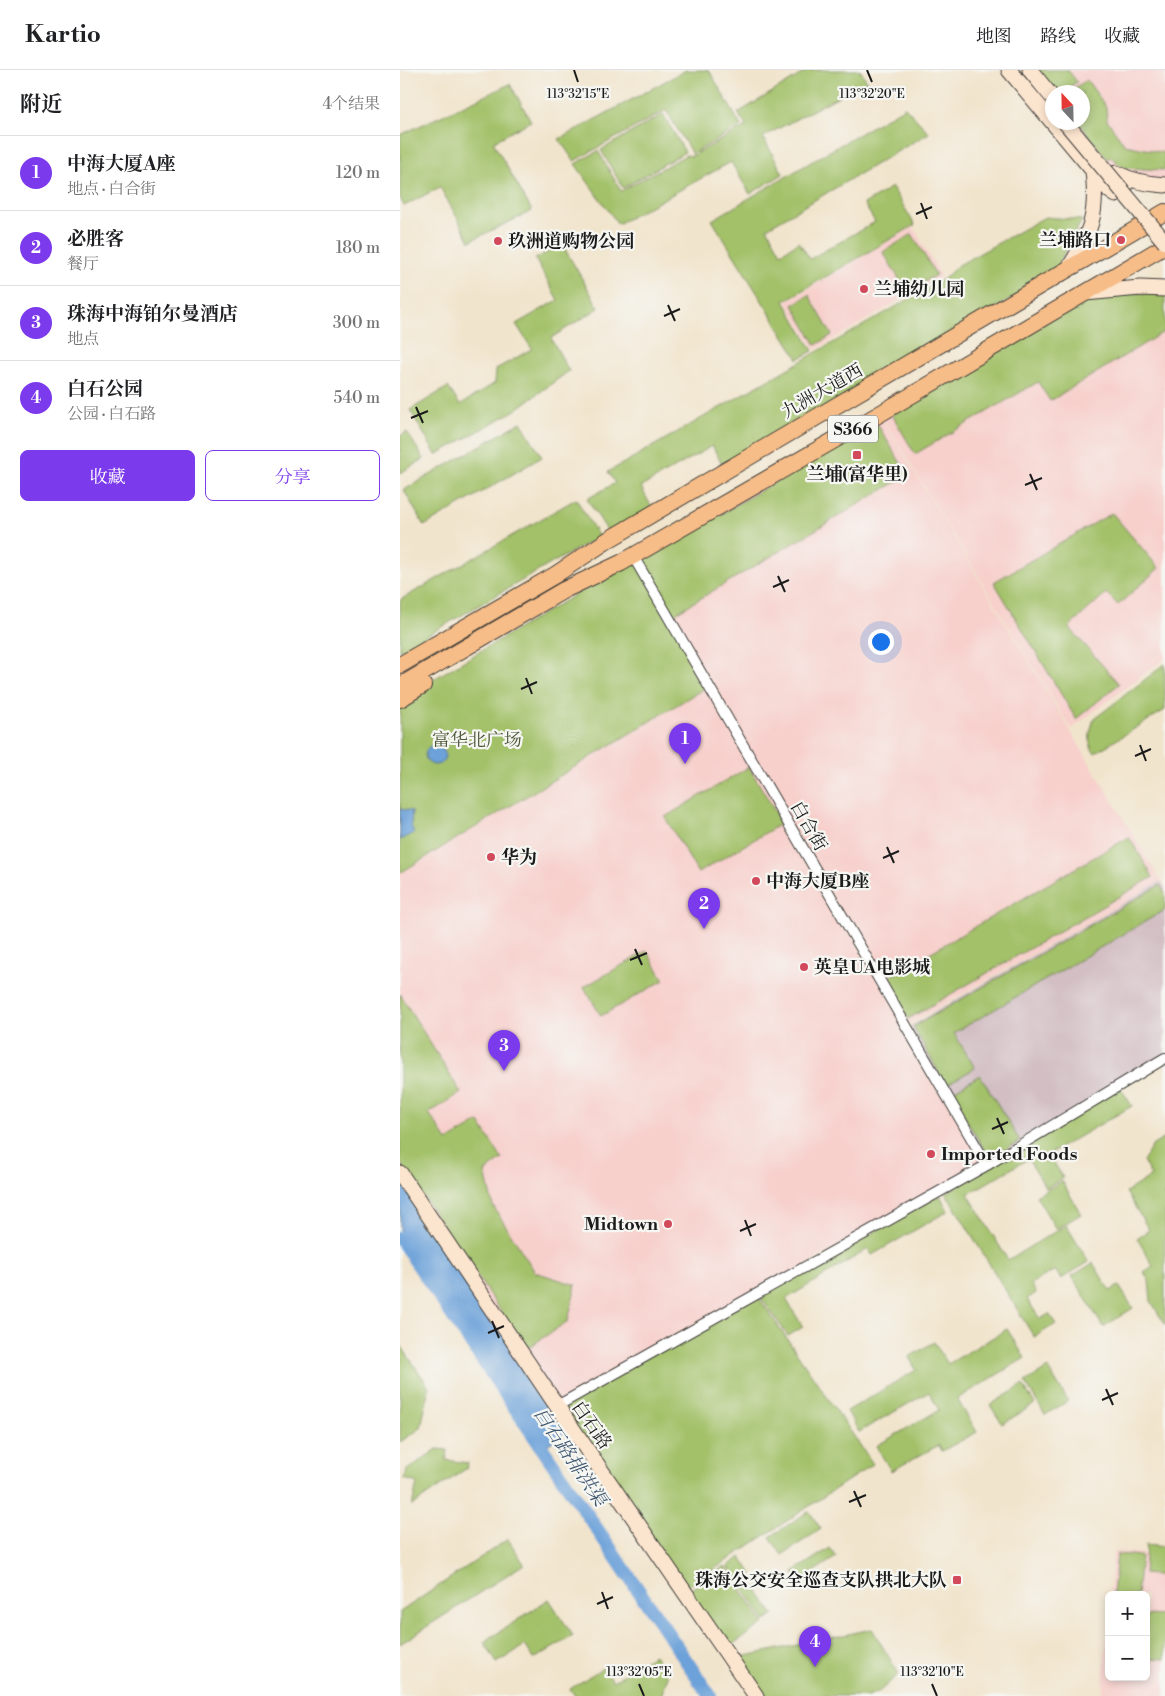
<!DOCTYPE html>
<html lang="zh">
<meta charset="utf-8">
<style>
:root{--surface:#fff;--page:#f6f6f6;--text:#202124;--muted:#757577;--line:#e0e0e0;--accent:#7c3aed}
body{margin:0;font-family:"Libre Bodoni","Noto Serif SC",serif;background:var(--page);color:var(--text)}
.controls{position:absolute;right:15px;bottom:15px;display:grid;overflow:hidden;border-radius:8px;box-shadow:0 2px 8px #0003}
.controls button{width:45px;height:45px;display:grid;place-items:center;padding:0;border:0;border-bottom:1px solid var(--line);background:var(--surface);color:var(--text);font:25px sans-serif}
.compass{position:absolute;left:645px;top:15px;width:45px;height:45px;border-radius:50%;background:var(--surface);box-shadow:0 2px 8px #0003;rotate:338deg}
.you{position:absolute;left:480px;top:571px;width:18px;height:18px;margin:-12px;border:4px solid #fff;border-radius:50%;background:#1a73e8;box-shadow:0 0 0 8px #1a73e833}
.badge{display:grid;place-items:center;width:32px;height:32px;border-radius:50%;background:var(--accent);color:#fff;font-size:16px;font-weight:700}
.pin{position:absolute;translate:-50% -41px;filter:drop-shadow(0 1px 2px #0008)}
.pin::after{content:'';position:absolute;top:26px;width:18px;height:15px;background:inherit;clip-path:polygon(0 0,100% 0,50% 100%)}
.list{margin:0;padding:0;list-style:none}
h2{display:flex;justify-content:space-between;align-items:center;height:65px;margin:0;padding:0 20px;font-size:21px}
h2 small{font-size:16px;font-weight:400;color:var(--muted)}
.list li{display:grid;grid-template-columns:32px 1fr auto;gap:15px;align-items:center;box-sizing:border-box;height:75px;padding:0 20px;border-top:1px solid var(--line)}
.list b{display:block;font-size:19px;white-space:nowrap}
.list p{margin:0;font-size:16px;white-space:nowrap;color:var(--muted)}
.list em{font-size:16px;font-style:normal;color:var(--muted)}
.actions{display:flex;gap:10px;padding:15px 20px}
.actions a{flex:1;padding:11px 0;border:1px solid var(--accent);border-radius:8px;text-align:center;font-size:18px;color:var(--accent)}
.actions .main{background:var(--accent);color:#fff}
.map{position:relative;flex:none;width:765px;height:1626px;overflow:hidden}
header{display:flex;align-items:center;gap:30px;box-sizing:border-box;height:70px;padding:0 25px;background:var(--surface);border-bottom:1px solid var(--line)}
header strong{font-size:24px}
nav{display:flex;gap:28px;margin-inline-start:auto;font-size:18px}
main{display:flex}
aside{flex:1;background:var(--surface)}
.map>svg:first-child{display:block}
.built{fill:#f7d0cc}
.industrial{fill:#d2bec3}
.green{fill:#a3c169;stroke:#606e42}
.water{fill:#6ca1d9;stroke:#445e7a}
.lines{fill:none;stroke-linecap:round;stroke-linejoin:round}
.canal{stroke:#6ca1d9;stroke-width:14}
.street-casing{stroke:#3c3a36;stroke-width:12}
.secondary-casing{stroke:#3c3a36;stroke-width:17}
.primary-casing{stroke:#3c3a36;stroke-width:18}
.street{stroke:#fff;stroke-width:10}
.secondary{stroke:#fce5cf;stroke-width:15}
.primary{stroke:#f7bd88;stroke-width:16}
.secondary-bridge-casing{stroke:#3c3a36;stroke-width:17;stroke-linecap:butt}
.secondary-bridge{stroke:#fce5cf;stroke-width:15}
.ticks{fill:none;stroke:#1c1c1c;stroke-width:2}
.poi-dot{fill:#d1495b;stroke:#f6f6f2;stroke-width:2}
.labels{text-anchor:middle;stroke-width:4.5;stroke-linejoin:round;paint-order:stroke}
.shield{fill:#f6f6f2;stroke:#5d5d5c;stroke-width:1}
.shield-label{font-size:16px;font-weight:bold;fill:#1c1c1c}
.poi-label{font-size:18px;font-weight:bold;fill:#1c1c1c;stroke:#f6f6f2;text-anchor:start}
.street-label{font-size:18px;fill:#1c1c1c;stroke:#f6f6f2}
.park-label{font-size:18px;fill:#4b5637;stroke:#f6f6f2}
.water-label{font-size:19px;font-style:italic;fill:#405871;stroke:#f6f6f2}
.ticks-label{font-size:12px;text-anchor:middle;fill:#1c1c1c;stroke:#f6f6f2;stroke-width:4.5;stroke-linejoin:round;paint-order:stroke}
</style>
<header>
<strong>Kartio</strong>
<nav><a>地图</a><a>路线</a><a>收藏</a></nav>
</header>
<main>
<aside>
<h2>附近<small>4个结果</small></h2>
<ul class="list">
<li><span class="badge">1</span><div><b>中海大厦A座</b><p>地点 · 白合街</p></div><em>120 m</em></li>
<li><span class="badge">2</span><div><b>必胜客</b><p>餐厅</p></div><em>180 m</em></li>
<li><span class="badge">3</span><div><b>珠海中海铂尔曼酒店</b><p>地点</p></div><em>300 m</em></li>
<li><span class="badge">4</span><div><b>白石公园</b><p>公园 · 白石路</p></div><em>540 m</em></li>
</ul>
<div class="actions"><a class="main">收藏</a><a>分享</a></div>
</aside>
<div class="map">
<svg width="765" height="1626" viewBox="0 0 765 1626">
<rect width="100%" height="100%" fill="#f6f6f2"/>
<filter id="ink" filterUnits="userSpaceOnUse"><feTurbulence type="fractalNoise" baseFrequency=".02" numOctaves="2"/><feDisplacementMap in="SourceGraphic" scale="10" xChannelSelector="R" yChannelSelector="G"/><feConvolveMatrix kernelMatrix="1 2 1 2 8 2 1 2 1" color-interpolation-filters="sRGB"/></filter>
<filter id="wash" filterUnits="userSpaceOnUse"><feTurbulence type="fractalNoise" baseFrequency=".0096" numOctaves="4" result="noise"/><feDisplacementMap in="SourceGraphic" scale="20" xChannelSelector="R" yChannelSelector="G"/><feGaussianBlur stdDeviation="1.12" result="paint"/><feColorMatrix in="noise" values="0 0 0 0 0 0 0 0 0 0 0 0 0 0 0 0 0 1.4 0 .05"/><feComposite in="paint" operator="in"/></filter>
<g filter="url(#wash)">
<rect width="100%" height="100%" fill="#f1e4cc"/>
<path class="built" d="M631 0H765V115L716 103 674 53 682 52V22H652Z
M513 157 541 206 415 280 386 232Z
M765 220V588L671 659 481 345Z
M480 345 761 811 507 955 236 489Z
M309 616 585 1095 157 1335 0 1102V804Z
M713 1481 765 1485V1626H702L709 1541V1607H746V1525H710Z"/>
<path class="industrial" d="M761 811 765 817V987L587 1094 508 957Z"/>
<path class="green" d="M286 0H309L341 56 292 84 266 40 174 91 159 69Z
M408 0H460L467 11 363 67 383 104 350 124 331 92 218 154 175 94 198 81 221 121 286 85 292 86 346 56 338 43Z
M637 0H668L677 12 661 22H655Z
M687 10 706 37 707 50 725 75 765 83V100L723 98 711 87 707 89 679 53 682 52V22H668Z
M110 14 131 51 93 72 132 141 70 171 40 117 4 136 0 128V65Z
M505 37 529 63 367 158 381 183 399 172 410 189 475 152 464 134 492 117 515 155 384 231 413 281 398 289 312 150Z
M263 44 285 82 223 118 201 80Z
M645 147 682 150 660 191 664 198 324 397 312 376 241 417 253 440 210 465 187 429 215 413 208 402 544 209 557 196Z
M512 164 536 205 507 222 483 182Z
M162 174 199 238 151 268 169 301 114 341 36 385 10 340 48 317 60 335 95 313 96 299 132 279 116 254 158 230 135 189Z
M736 223 765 224V261L650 331 638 312 515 384 491 343 685 229Z
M409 225 432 265 416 275 393 235Z
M121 352 142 387 24 456 4 420Z
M476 352 508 405 274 544 242 491Z
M7 362 24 389 0 403V366Z
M176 429 199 467 152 493 0 581V530Z
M712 443 759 498 718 535 706 523 669 557 719 614 676 649 594 512Z
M235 489 308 616 0 803V629Z
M765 594V640L695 683C686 674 690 660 694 649Z
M349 697 382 753 298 803 265 747Z
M729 767 753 807 508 949 485 909Z
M760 815 765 823V840L554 963 575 998 546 1015 513 957Z
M247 881 264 910 201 946 184 917Z
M0 924 61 1023 29 1043 47 1071 79 1052 102 1089 85 1102 93 1136 135 1202 176 1215 168 1251 126 1279 0 1092Z
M580 1005 620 1071 590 1089 550 1023Z
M720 1017 732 1036 649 1084 663 1108 646 1118 628 1089 568 1124 608 1190 666 1155 689 1192 661 1209 655 1200 631 1214 636 1223 627 1229 640 1249 649 1244 656 1254 634 1267 546 1123Z
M765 1068V1255L751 1231 749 1211 744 1202 753 1196 737 1168 749 1160 726 1122 751 1106 743 1091 753 1075Z
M662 1111 681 1144 656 1159 636 1126Z
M540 1125 548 1141 472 1185 468 1179 386 1229 403 1257 388 1266 360 1226Z
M693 1193 710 1221 719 1216 733 1238 703 1257 672 1206Z
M357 1225 473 1394 284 1519 158 1337Z
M607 1259 625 1288 557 1329 577 1362 542 1381 539 1375 491 1401 476 1376 539 1340 529 1322 459 1362 447 1341 516 1300 509 1287 534 1272 548 1294Z
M0 1274 29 1317 21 1358 0 1372Z
M648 1298 668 1331 645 1345 625 1312Z
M623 1315 635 1334 602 1354 590 1335Z
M37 1379 48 1380 46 1390 68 1393 67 1398 12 1436 17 1413 5 1409 7 1400Z
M409 1441 421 1459 382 1485 370 1467Z
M108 1469 124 1494 0 1574V1542Z
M746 1475 765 1477V1506L744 1504Z
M430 1478 436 1487 399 1511 393 1502Z
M717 1484 741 1486 737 1525H713Z
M341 1487 352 1504 348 1507 374 1545 365 1551 328 1496Z
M325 1496 364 1553 327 1578 288 1521Z
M149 1529 173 1566 134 1589 125 1575 97 1593 84 1572Z
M746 1545 765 1546V1589L746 1588Z
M472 1559 499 1604 480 1621 468 1626H357L332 1589Z
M254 1585 268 1606 261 1626H175L170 1619 204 1597 213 1611Z"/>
<path class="water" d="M25 685a10 10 0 1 1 20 0a10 10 0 1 1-20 0Z
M0 739 12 741 11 755 14 763 0 770Z
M0 1104 172 1358 143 1378 0 1167Z"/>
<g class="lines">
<path class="canal" d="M0 1168 310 1626"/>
</g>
</g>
<g filter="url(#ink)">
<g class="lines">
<g class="street-casing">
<path id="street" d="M233 486 587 1095
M157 1336 587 1095 765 988"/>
</g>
<g class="secondary-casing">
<path id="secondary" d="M609 0 710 121 716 125 722 123 725 118 723 113
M630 0 652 27
M716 103C732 111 747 114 765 115
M669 198C691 162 698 144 693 101
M685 223 740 218 765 219
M0 1103 157 1336 356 1626"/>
</g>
<g class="primary-casing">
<path id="primary" d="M0 595 155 505 208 470 765 142
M0 616 164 520 221 493 483 342 765 176
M0 629 23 615"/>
</g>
<use href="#street" class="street"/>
<use href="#secondary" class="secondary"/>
<use href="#primary" class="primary"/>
<g class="secondary-bridge-casing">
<path id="secondary-bridge" d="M665 52 765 172"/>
</g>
<use href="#secondary-bridge" class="secondary-bridge"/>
</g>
</g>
<path class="ticks" d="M174 0 178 12M467 0 472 12M521 133 527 149M516 144 532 137M268 235 275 251M264 246 280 239M16 337 23 353M11 348 28 341M630 404 637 420M625 415 642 408M378 506 385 522M373 517 389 510M126 608 132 624M121 619 137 612M740 675 746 691M735 686 751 679M487 777 494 793M483 788 499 781M235 879 242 895M230 890 247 883M597 1048 604 1064M592 1059 608 1052M345 1150 351 1166M340 1161 356 1154M92 1251 99 1268M88 1263 104 1256M706 1319 713 1335M702 1330 718 1323M454 1421 461 1437M449 1432 466 1425M202 1522 208 1539M197 1534 213 1527M239 1614 244 1626M532 1614 537 1626"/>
<g class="poi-dot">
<circle cx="721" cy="170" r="5"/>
<circle cx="98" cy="171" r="5"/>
<circle cx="464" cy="219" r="5"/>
<rect x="452" y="380" width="10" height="10" rx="2.5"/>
<circle cx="91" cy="787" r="5"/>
<circle cx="356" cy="811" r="5"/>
<circle cx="404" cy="897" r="5"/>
<circle cx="531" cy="1084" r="5"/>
<circle cx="268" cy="1154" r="5"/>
<rect x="552" y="1505" width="10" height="10" rx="2.5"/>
</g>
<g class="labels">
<rect class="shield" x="428" y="345.5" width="50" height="27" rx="4"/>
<g class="shield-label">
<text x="453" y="365">S366</text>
</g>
<g class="poi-label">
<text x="711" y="176" text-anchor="end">兰埔路口</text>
<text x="108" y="177">玖洲道购物公园</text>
<text x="474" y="225">兰埔幼儿园</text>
<text x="457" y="410" text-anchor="middle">兰埔(富华里)</text>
<text x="101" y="793">华为</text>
<text x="366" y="817">中海大厦B座</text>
<text x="414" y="903">英皇UA电影城</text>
<text x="541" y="1090">Imported Foods</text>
<text x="258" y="1160" text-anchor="end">Midtown</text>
<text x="547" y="1516" text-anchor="end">珠海公交安全巡查支队拱北大队</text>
</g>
<g class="street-label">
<text transform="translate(422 321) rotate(-30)" y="6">九洲大道西</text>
<text transform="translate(409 756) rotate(60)" y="6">白合街</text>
<text transform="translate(192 1355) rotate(55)" y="6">白石路</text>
</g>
<g class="park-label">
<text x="77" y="676">富华北广场</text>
</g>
<g class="water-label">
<text transform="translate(171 1386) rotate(56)" y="7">白石路排洪渠</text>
</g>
</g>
<g class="ticks-label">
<text x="178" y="28">113°32'15"E</text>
<text x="472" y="28">113°32'20"E</text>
<text x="239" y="1606">113°32'05"E</text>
<text x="532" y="1606">113°32'10"E</text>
</g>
</svg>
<div class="controls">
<button>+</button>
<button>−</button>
</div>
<svg class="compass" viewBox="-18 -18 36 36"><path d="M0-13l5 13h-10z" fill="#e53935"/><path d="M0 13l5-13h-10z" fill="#757577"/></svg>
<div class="you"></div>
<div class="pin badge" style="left:285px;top:694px">1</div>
<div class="pin badge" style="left:304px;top:859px">2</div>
<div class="pin badge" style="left:104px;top:1001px">3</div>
<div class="pin badge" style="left:415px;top:1597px">4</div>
</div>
</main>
